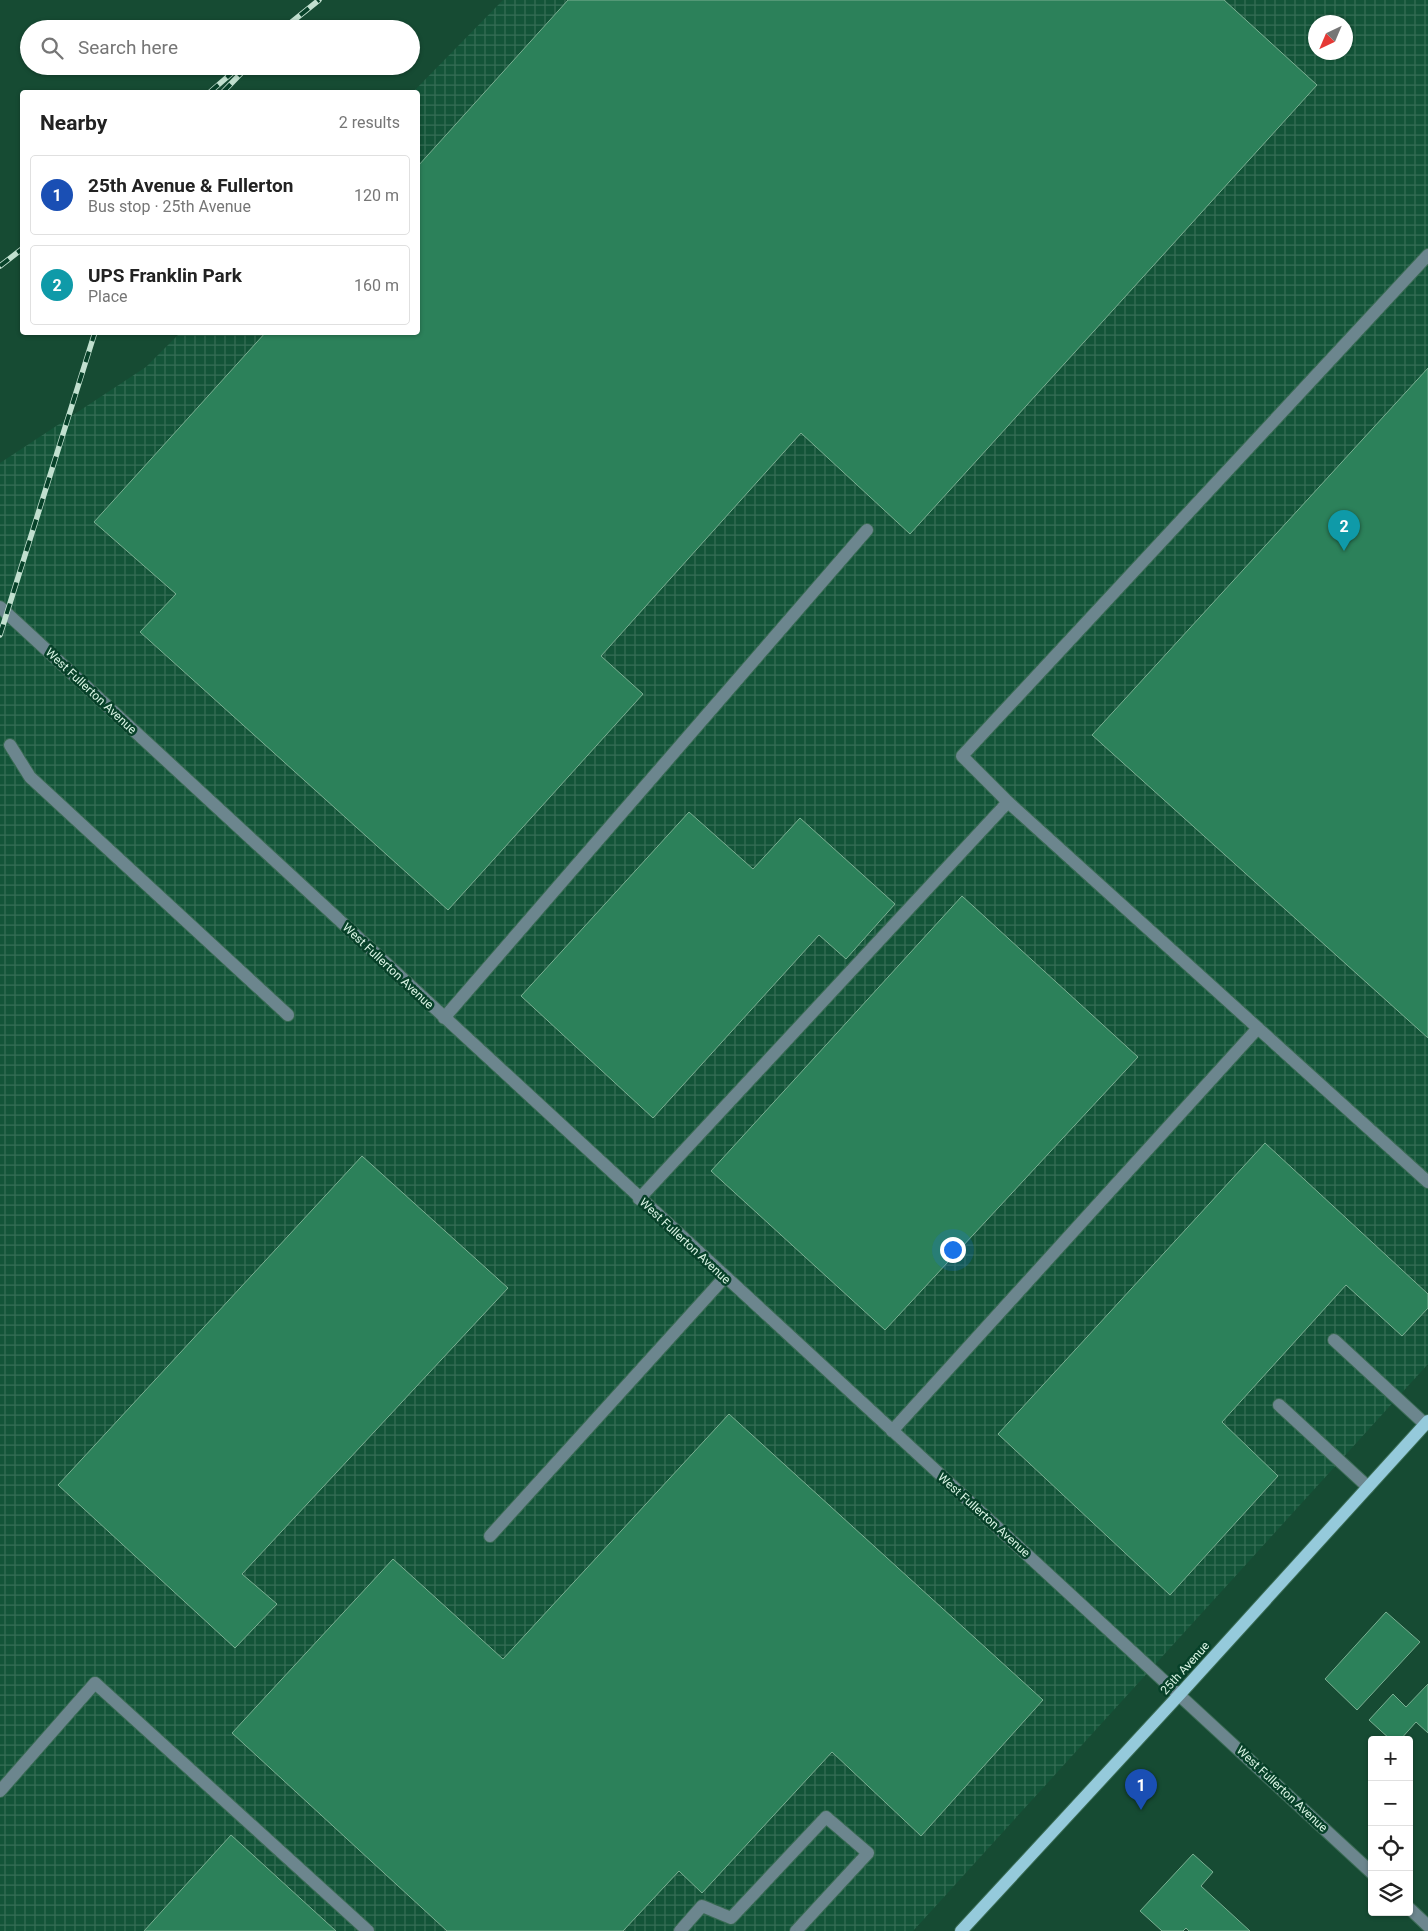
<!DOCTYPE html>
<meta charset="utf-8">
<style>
:root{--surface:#fff;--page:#f2f2f2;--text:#222;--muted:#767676;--line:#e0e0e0;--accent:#2563eb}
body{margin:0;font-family:Roboto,sans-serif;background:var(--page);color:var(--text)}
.controls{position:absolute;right:15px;bottom:15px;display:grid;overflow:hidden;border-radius:5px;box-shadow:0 1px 4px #0004}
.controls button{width:45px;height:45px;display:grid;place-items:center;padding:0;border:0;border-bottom:1px solid var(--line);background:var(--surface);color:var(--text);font:25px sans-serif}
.compass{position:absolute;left:1308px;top:15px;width:45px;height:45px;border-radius:50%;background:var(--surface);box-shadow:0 1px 4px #0004;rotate:224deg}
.you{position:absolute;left:952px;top:1249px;width:18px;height:18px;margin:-12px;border:4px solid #fff;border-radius:50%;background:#1a73e8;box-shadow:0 0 0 8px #1a73e833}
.badge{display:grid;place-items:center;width:32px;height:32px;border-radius:50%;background:var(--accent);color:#fff;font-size:16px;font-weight:700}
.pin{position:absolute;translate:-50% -41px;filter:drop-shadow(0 1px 2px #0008)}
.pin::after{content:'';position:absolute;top:26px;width:18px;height:15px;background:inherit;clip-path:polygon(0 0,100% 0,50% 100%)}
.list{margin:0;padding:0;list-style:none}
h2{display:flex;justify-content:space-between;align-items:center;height:65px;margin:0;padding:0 20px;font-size:21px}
h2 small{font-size:16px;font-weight:400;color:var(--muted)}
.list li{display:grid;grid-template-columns:32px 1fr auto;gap:15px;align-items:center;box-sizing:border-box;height:80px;margin:0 10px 10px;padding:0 10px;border:1px solid var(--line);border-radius:5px}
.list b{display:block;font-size:19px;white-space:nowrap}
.list p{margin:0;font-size:16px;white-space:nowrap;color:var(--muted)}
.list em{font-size:16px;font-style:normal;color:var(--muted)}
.icon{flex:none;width:28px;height:28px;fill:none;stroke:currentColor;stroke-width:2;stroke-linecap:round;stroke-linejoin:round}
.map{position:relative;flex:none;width:1428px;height:1931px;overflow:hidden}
.search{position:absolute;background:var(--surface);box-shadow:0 1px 4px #0004;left:20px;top:20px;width:400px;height:55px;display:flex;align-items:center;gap:12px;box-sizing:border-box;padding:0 18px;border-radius:28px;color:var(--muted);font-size:19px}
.panel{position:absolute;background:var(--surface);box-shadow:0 1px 4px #0004;left:20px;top:90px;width:400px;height:245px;border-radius:5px}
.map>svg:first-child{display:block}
.industrial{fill:url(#industrial-grid);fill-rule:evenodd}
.building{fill:#2c815a;stroke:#7aaf92}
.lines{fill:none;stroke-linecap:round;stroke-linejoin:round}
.minor-casing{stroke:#396a53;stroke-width:14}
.major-casing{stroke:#396a53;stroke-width:14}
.minor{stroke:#6c868e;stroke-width:12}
.major{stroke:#95cadb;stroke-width:12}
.rail-casing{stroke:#c1e0cf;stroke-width:5.5}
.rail{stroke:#074129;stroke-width:4;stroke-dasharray:11;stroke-linecap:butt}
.labels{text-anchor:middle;stroke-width:5;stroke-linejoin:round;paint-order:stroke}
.street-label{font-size:12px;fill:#daf5e5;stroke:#074129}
</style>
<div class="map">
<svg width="1428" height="1931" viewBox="0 0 1428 1931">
<defs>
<pattern id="industrial-grid" width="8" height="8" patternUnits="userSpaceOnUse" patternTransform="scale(1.25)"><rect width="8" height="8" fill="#135438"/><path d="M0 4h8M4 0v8" fill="none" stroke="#356d55"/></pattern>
</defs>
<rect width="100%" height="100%" fill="#164b33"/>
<path class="industrial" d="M503 0H1428V1364L913 1931H0V463L146 367 180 333 418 332V92H413ZM1316 22H1346V52H1316Z"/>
<path class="building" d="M568 0H1224L1317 85 910 534 801 433 601 656 643 694 448 910 140 632 176 594 94 522 266 332H418V166Z
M1428 368V1038L1092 735Z
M689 812 753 869 800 818 895 904 846 959 819 935 653 1118 521 996Z
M962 896 1138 1057 885 1330 711 1171Z
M1265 1143 1428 1294V1308L1402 1336 1346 1285 1222 1422 1278 1476 1170 1595 998 1434Z
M362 1156 508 1288 242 1574 277 1604 235 1648 58 1485Z
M729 1414 1043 1700 921 1836 832 1752 702 1893 679 1871 623 1931H447L232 1733 393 1559 503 1659Z
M1386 1612 1420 1642 1357 1710 1325 1679Z
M1428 1684V1733L1416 1722 1400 1740H1391L1369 1720 1393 1694 1406 1707Z
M231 1835 336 1931H144Z
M1193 1854 1213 1872 1201 1886 1250 1931H1189L1186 1928 1183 1931H1162L1140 1911Z"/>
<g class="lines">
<g class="minor-casing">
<path id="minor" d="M0 607 1372 1873
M10 745 30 777 288 1015
M1008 802 1428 1182
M444 1018 867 530
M639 1199 1008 802 962 756 1428 255
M1334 1340 1425 1424
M1279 1405 1368 1487
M892 1431 1258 1028
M490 1536 724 1278
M0 1791 95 1683 368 1931
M1409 1908 1428 1926
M680 1931 702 1906 731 1918 826 1817 868 1853 796 1931"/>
</g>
<g class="major-casing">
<path id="major" d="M961 1931 1180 1694 1428 1421"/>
</g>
<use href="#minor" class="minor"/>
<use href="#major" class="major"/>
<g class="rail-casing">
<path id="rail" d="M283 29 319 0
M210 92 240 66
M223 92 248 66
M0 266 22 249
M0 635 95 332"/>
</g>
<use href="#rail" class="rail"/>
</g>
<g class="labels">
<g class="street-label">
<text transform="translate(91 691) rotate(43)" y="4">West Fullerton Avenue</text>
<text transform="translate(388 966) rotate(43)" y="4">West Fullerton Avenue</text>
<text transform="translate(685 1241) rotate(43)" y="4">West Fullerton Avenue</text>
<text transform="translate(984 1515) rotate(42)" y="4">West Fullerton Avenue</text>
<text transform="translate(1185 1668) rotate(-48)" y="4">25th Avenue</text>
<text transform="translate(1282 1789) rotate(43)" y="4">West Fullerton Avenue</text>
</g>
</g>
</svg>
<div class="controls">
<button>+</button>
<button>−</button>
<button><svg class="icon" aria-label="locate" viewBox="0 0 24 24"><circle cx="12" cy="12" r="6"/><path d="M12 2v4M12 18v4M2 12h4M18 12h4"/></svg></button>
<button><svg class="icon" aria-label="layers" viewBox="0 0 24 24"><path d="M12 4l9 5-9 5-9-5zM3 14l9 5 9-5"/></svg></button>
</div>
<svg class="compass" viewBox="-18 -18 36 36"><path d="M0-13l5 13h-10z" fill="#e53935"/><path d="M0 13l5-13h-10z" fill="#767676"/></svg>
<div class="you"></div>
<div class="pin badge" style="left:1141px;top:1810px;background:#1a4fb4">1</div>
<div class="pin badge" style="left:1344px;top:551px;background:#0f9aa8">2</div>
<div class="search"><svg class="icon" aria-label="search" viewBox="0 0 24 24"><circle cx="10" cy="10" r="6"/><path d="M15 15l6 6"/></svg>Search here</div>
<section class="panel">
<h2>Nearby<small>2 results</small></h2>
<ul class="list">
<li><span class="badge" style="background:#1a4fb4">1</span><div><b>25th Avenue &amp; Fullerton</b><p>Bus stop · 25th Avenue</p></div><em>120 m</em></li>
<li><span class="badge" style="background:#0f9aa8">2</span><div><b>UPS Franklin Park</b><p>Place</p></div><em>160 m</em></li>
</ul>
</section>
</div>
